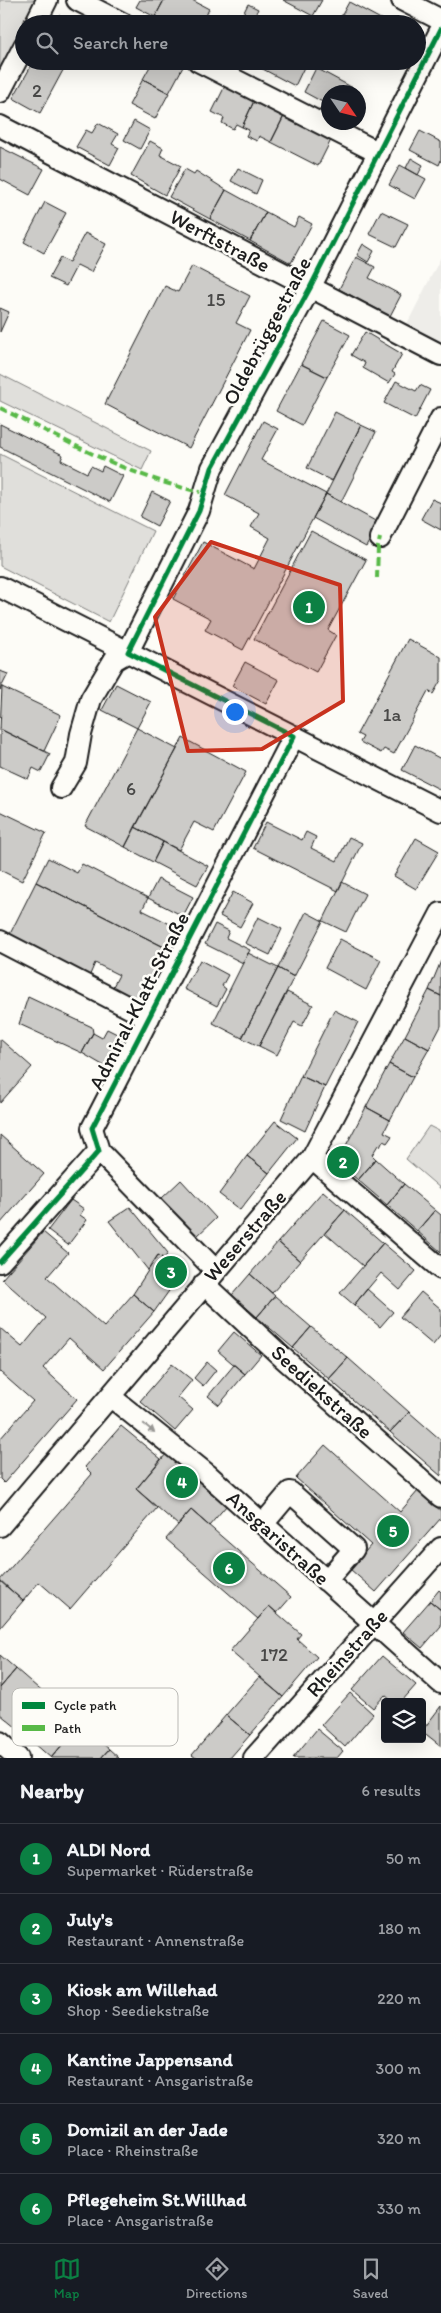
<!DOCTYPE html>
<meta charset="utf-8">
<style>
:root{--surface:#171b24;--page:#242831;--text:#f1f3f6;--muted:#9ea1a6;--line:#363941;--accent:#0b8043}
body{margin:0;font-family:Itim,sans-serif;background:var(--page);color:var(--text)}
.controls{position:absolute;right:15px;bottom:15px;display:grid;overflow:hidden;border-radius:5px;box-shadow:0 5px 20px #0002}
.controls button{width:45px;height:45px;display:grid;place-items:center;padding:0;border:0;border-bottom:1px solid var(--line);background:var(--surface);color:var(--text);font:25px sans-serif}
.compass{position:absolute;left:321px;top:85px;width:45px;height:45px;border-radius:50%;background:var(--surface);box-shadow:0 5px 20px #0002;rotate:125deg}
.you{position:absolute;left:234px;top:711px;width:18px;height:18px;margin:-12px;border:4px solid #fff;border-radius:50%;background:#1a73e8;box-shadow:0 0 0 8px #1a73e833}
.badge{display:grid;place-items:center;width:32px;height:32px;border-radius:50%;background:var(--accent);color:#fff;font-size:16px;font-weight:700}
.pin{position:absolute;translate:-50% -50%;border:2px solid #fff;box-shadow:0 1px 5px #0006}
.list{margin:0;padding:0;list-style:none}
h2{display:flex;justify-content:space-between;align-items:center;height:65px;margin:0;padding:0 20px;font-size:21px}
h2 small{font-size:16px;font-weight:400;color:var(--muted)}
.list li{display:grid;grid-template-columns:32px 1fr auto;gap:15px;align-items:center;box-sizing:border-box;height:70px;padding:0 20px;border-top:1px solid var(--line)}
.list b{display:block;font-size:19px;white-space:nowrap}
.list p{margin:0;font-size:16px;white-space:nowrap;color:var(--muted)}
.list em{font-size:16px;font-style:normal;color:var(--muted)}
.icon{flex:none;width:28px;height:28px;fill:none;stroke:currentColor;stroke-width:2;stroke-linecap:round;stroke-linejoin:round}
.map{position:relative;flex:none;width:441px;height:1758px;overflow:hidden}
.search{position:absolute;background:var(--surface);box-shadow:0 5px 20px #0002;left:15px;right:15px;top:15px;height:55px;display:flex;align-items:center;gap:12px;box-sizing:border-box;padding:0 18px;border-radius:28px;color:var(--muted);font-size:19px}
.sheet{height:485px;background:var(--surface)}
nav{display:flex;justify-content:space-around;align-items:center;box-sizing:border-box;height:70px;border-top:1px solid var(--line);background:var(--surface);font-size:14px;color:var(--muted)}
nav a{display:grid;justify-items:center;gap:2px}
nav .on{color:var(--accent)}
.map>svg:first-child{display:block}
.built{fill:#eeede9}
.grass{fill:#e0dfdb;stroke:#7e7e7c}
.building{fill:#cccbc8;stroke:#1c1c1c}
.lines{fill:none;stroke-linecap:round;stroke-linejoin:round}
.minor-casing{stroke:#1c1c1c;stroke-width:24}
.minor{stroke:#fdfcf7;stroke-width:20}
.quiet{stroke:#58b947;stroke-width:4;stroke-dasharray:8 4;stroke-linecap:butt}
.cycleway-casing{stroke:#fdfcf7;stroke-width:8}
.cycleway{stroke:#00873e;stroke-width:5}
.oneway{fill:#989794}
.marked{fill:#c8321e;fill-opacity:0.2;stroke:#c8321e;stroke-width:4;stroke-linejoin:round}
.labels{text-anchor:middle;stroke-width:5;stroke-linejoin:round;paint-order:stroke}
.number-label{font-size:19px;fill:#484847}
.street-label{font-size:21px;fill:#1c1c1c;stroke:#fdfcf7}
.key{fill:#fdfcf7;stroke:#bab9b5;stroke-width:1}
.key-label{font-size:14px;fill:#1c1c1c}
</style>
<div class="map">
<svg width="441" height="1758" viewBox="0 0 441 1758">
<rect width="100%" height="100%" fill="#fdfcf7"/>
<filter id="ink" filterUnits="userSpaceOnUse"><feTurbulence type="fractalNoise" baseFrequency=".02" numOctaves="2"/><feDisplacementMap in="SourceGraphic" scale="10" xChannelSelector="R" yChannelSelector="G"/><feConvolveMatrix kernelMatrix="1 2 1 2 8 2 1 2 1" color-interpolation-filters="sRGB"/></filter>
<g filter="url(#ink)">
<path class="built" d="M441 257V342L407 324Z"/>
<path class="grass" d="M0 0H40L28 24H24V31L0 78Z
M0 374 151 451 142 470 0 401Z
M0 454 153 531 109 622 0 566Z
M429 1126 441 1132V1189L406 1159Z"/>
<path class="building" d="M140 0H164L155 17 136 7Z
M164 0H192L209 9 202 24H168L155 17Z
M283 0H322L313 16Z
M349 2 390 24H337Z
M248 4 258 9 253 19 243 14Z
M227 13 247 24H222Z
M59 15 74 24H54Z
M34 61H68L40 113 13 98Z
M153 61H176L184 65 169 93 143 79Z
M262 61H307L295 86 259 67Z
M316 68 355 89 353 92H328V105L304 92Z
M143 79 169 93 155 119 129 105Z
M225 86 254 101 242 127 236 124 233 129 222 123 224 118 212 112Z
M254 101 284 116 271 142 259 136 257 141 246 136 249 130 242 127Z
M284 116 331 140 318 166 271 142Z
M134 121 150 130 140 149 124 140Z
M98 123 118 134 112 144 119 148 110 165 76 147 86 130 92 133Z
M420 131 441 142V160L439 165 410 150Z
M150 141 163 148 160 155 181 166 165 195 131 176Z
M0 147 44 169 30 195 0 179Z
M411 158 423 165 418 175 406 168Z
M400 165 426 179 415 199 389 185Z
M238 168 262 180 256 194 231 181Z
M185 169 194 174 196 171 226 190 210 219 169 197Z
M226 190 266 212 250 241 210 219Z
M45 202 66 213 44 253 24 242Z
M381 211 408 224 396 247 369 234Z
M266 212 294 227 299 217 312 224 291 263 250 241Z
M85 233 106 244 91 272 77 265 66 286 49 278 60 258 69 262Z
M363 244 374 251 368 262 357 255Z
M356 257 375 267 369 278 401 295 390 316 339 289Z
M192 266 250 296 236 323 250 330 189 448 105 404 165 286 178 292Z
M0 308 9 312 0 332Z
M324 321 350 335 327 377 301 364Z
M365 332 402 354 392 372 395 374 389 383 363 368 365 363 351 355Z
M301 364 327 377 302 425 276 411Z
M396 381 416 391 420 385 430 390 415 419 384 403Z
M335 412 361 425 332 481 307 468Z
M263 421 278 429 261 460 326 494 243 650 205 630 211 619 173 599 203 542 254 569 270 538 251 527 259 513 225 495Z
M0 424 63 455 61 460 87 473 91 466 101 471 103 466 123 476 110 502 0 447Z
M361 425 376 432 341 502 326 494Z
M152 492 170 501 157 526 140 517Z
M326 494 379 523 366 547 313 518Z
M432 499 441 503V530L421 519Z
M311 531 366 560 328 630 336 635 316 672 254 639Z
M408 639 441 657V680L433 694 428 691 394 754 384 749 381 753 360 742 363 737 357 734Z
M245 662 279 680 266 704 232 686Z
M0 671 8 674 0 690Z
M116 684 151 702 137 728 102 710Z
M2 687 61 715 44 751 0 729Z
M137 728 177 749 125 847 85 826Z
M0 729 50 754 41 772 33 768 28 779 0 766Z
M183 738 246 772 214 832 194 822 179 850 135 827Z
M415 745 441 759V790L402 770Z
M0 811 46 833 22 881 0 870Z
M266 822 302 840 306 832 316 837 311 848 337 861 349 837 362 843 338 891 253 848Z
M135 827 163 842 153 862 125 847Z
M416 838 439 851 416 889 394 876Z
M163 842 208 866 197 885 153 862Z
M48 858 77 873 82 864 148 898 142 910 176 927 166 948 36 882Z
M158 879 193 897 183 916 148 898Z
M36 882 166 948 135 1008 109 994 119 975 95 963 89 977 9 936Z
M342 882 365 894 346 932 323 921Z
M233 892 253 903 240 927 220 916Z
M306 912 323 921 294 977 278 968Z
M258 917 282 929 270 955 245 943Z
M215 924 229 931 226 938 250 950 243 963 205 944Z
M340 939 381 960 366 990 325 968Z
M248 953 278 968 242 1038 213 1023Z
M200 960 228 975 222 986 226 989 217 1006 184 989Z
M441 961V996L429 990Z
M278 968 294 977 259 1046 242 1038Z
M429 990 441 996V1026L429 1049 405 1036Z
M287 992 313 1005 302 1026 294 1022 277 1055 259 1046Z
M28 997 92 1027 93 1033 82 1053 19 1024Z
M334 1010 358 1022 325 1087 301 1076Z
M107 1029 123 1037 106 1067 82 1053 93 1033 102 1038Z
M405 1036 429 1049 413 1077 389 1064Z
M0 1039 32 1067 0 1103Z
M389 1064 413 1077 390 1120 366 1107Z
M301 1076 325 1087 305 1131 281 1119Z
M366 1107 390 1120 384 1132 392 1136 387 1143 383 1141 380 1147 378 1145 372 1155 376 1159 358 1180 340 1165 339 1159Z
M275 1121 297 1138 269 1173 247 1156Z
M0 1135 44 1174 0 1224Z
M247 1156 269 1173 240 1210 219 1194Z
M376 1159 404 1184 387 1205 358 1180Z
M181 1180 216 1218 196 1237 161 1199Z
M404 1184 435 1210 417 1231 387 1205Z
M323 1191 345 1210 300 1261 278 1242Z
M71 1200 84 1209 80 1215 87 1220 68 1245 48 1230Z
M130 1207 168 1253 164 1259 158 1255 148 1270 109 1221Z
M345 1210 383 1243 363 1266 325 1233Z
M435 1210 441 1215V1252L417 1231Z
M43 1232 68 1253 47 1277 104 1327 133 1294 154 1312 104 1369 69 1338 43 1368 77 1399 4 1483 0 1479V1439L33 1401 0 1372V1328L22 1347 46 1318 2 1279Z
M278 1242 300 1261 272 1293 250 1274Z
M383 1243 416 1271 400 1290 381 1273 354 1305 340 1293Z
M158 1255 183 1271 154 1312 133 1294Z
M250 1274 275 1296 257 1317 232 1295Z
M367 1289 393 1312 380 1327 354 1305Z
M421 1292 441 1309V1335L433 1345 400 1317Z
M275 1296 311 1327 293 1348 257 1317Z
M311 1327 348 1358 329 1379 293 1348Z
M234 1332 261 1355 245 1374 218 1351Z
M348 1358 409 1412 390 1432 329 1379Z
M207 1362 216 1370 203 1386 194 1378Z
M172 1364 192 1380 178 1397 193 1410 175 1431 140 1401Z
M234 1365 245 1374 219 1405 208 1396Z
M409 1412 441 1440V1476L390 1432Z
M121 1426 161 1459 136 1489 157 1508 70 1609 39 1582 23 1601 0 1580 92 1474 85 1467Z
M325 1445 400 1512 418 1491 441 1511V1518L376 1592 350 1569 371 1545 296 1478Z
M167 1453 227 1505 209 1526 191 1510 178 1525 136 1489Z
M191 1510 291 1597 277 1613 269 1606 258 1619 166 1539Z
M0 1581 23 1601 0 1628Z
M439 1590 441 1592V1610L430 1601Z
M430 1601 441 1610V1626L422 1648 403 1632Z
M269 1606 301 1634 297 1639 317 1657 283 1697 230 1651Z
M0 1655 16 1669 0 1688Z
M382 1656 416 1685 401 1702H393L385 1695 373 1708 352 1690Z
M16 1669 46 1695 17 1728 0 1714V1688Z
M259 1677 283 1697 250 1735 226 1715Z
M350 1693 373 1714 345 1747 321 1725Z
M46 1695 80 1724 51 1758 17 1728Z
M441 1706V1746L422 1731Z
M226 1715 250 1735 230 1758H196L192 1755Z
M80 1724 109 1749 101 1758H51Z
M317 1729 343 1751 337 1758H293Z
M109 1749 119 1758H101Z"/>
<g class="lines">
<g class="minor-casing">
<path id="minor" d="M77 0 124 24
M402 0 441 20
M35 24 47 0
M198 61 379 153
M0 92 24 46
M0 126 441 355
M380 538 441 418
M0 587 441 811
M128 652 199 511 212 468 310 288 441 29
M61 788 76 763 81 734 91 699 114 660 128 652
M0 941 149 1018
M99 1151 216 1271
M312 1158 441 1269
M0 1262 99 1151 92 1128 294 736
M204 1284 282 1357 441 1497
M111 1397 207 1474 441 1683
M263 1524 290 1492 354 1549 326 1581
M0 1526 312 1158 441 913
M0 1742 18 1758
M254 1758 441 1548"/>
</g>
<use href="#minor" class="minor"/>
<path class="quiet" d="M0 408C67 441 131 478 205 493
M377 578 378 547 380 538"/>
<g class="cycleway-casing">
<path id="cycleway" d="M0 1262 99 1151 92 1128 294 736 128 652 199 511 212 468 310 288 441 29"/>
</g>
<use href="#cycleway" class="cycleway"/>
</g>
<defs><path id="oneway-solid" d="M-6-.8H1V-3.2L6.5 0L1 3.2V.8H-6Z" transform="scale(1.25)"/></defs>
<use class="oneway" href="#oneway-solid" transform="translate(149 1428) rotate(39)"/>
</g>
<path class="marked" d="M211 542 340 585 343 701 262 749 188 751 155 617Z"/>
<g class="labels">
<g class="number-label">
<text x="37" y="97">2</text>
<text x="216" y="306">15</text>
<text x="392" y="721">1a</text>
<text x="131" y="795">6</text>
<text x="274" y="1661">172</text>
</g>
<g class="street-label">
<text transform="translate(220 241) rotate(28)" y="7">Werftstraße</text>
<text transform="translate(267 331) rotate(-62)" y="7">Oldebrüggestraße</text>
<text transform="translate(139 1001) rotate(-63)" y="7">Admiral-Klatt-Straße</text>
<text transform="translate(245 1236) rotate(-49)" y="7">Weserstraße</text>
<text transform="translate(322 1392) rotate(42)" y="7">Seediekstraße</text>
<text transform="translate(278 1538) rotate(42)" y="7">Ansgaristraße</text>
<text transform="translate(347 1653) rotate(-48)" y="7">Rheinstraße</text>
</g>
</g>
<rect x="12" y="1688" width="166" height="58" rx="8" class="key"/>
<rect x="22" y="1702" width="23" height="7" fill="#00873e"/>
<rect x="22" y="1725" width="23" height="6" fill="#58b947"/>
<g class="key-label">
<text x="54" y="1710">Cycle path</text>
<text x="54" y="1733">Path</text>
</g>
</svg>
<div class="controls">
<button><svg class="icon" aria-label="layers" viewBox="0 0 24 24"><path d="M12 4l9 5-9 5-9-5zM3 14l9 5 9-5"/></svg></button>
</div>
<svg class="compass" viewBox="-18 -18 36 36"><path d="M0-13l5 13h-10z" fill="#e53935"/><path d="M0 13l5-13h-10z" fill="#9ea1a6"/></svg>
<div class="you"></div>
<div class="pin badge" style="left:309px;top:607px">1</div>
<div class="pin badge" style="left:343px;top:1162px">2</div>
<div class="pin badge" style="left:171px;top:1272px">3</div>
<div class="pin badge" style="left:182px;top:1482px">4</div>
<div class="pin badge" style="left:393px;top:1531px">5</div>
<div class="pin badge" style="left:229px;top:1568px">6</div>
<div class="search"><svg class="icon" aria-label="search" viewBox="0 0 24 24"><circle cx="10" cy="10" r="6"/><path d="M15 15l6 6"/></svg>Search here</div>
</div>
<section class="sheet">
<h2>Nearby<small>6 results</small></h2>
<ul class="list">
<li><span class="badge">1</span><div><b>ALDI Nord</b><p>Supermarket · Rüderstraße</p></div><em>50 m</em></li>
<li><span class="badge">2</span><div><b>July's</b><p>Restaurant · Annenstraße</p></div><em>180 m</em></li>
<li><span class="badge">3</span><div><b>Kiosk am Willehad</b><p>Shop · Seediekstraße</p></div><em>220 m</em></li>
<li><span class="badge">4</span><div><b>Kantine Jappensand</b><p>Restaurant · Ansgaristraße</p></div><em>300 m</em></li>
<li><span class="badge">5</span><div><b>Domizil an der Jade</b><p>Place · Rheinstraße</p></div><em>320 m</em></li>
<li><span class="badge">6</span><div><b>Pflegeheim St.Willhad</b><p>Place · Ansgaristraße</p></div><em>330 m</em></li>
</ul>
</section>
<nav>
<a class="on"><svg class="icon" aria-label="map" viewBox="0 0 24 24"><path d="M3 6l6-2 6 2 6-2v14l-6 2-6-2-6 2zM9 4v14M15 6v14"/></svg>Map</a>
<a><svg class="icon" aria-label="directions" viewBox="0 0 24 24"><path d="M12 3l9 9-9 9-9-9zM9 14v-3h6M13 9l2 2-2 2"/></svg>Directions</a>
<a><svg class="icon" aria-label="saved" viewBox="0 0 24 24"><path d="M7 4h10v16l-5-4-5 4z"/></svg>Saved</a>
</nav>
